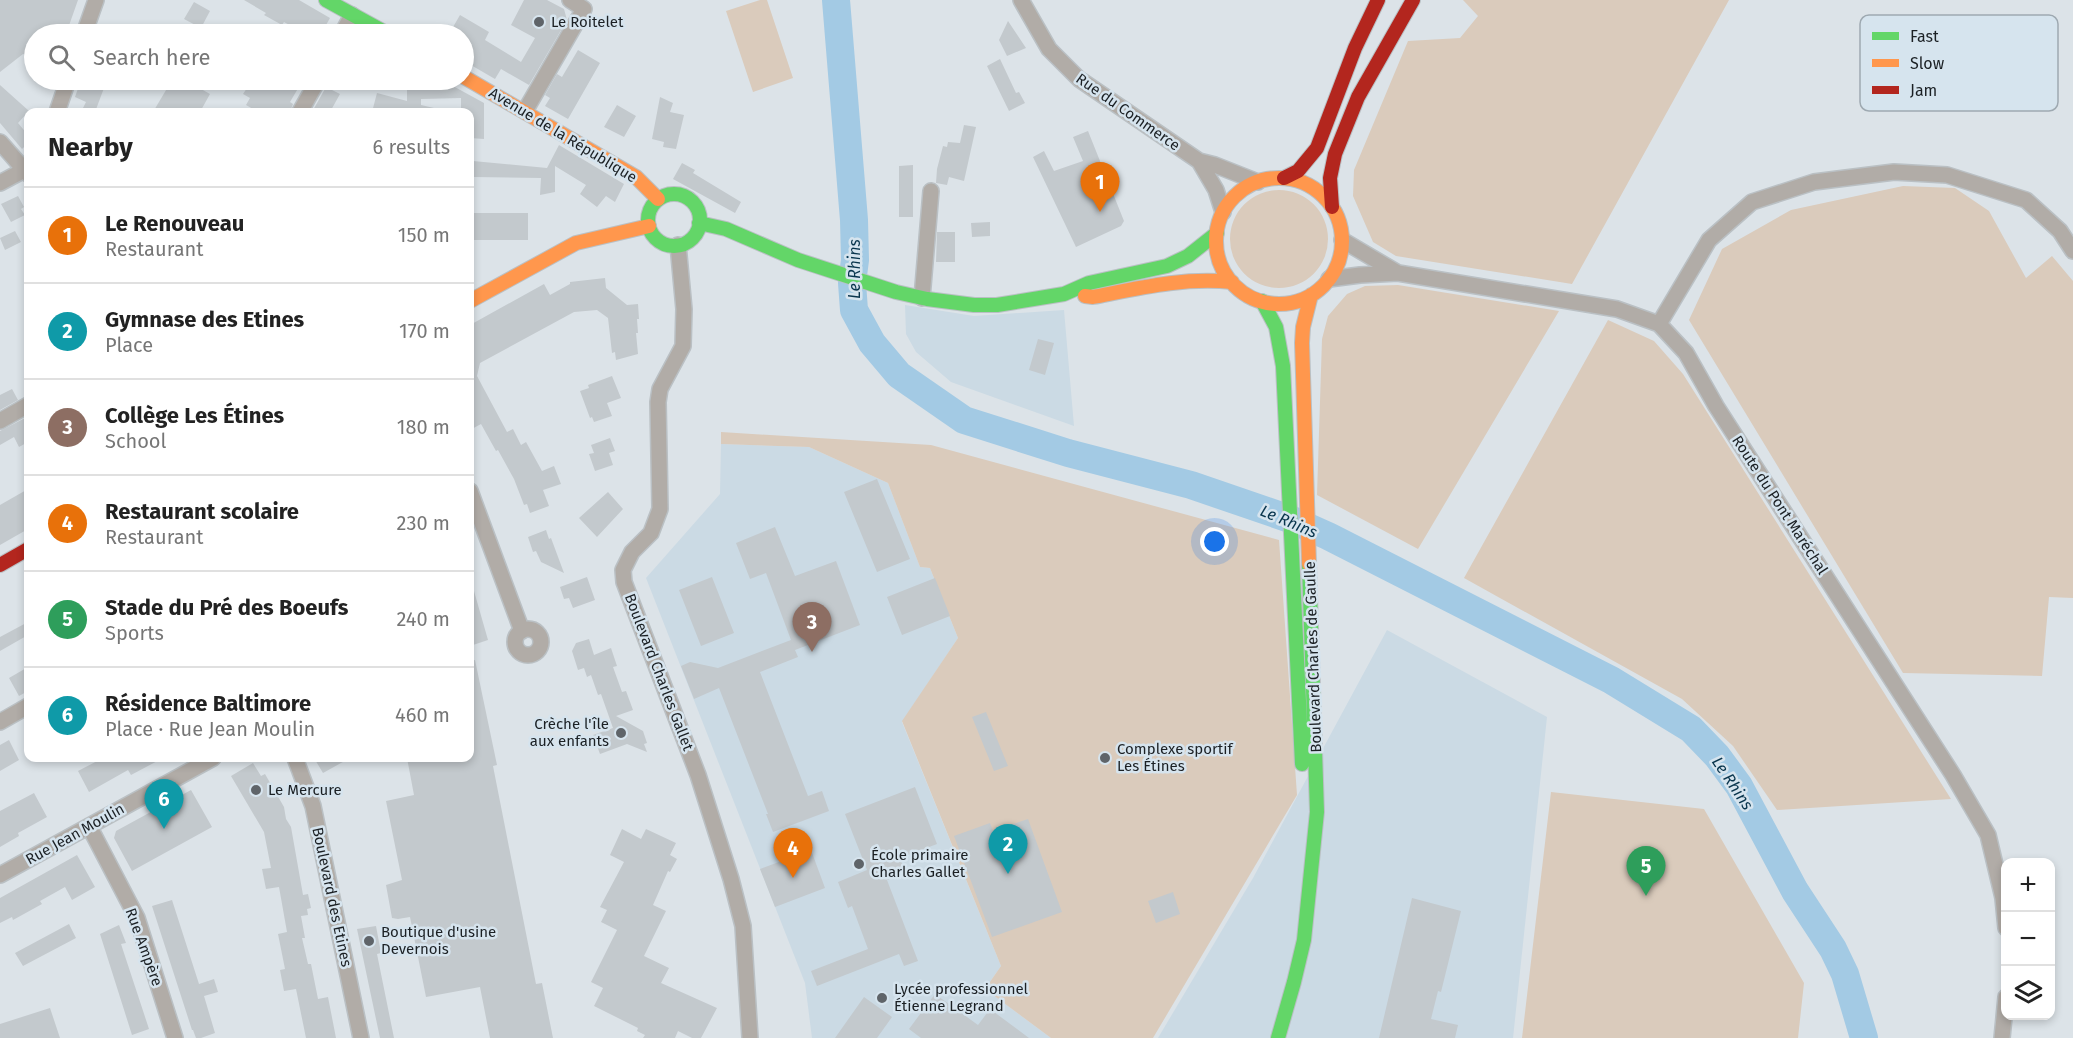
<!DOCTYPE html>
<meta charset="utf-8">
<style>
:root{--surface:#fff;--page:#f6f6f6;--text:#222;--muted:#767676;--line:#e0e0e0;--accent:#111827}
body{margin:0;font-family:"Fira Sans",sans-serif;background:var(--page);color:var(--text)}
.controls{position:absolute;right:18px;bottom:18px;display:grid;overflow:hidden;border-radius:12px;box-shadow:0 3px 9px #0003}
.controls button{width:54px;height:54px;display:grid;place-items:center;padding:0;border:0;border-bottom:2px solid var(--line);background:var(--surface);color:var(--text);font:30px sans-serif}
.you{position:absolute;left:1215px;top:542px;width:21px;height:21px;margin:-15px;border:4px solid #fff;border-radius:50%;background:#1a73e8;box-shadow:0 0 0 9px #1a73e833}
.badge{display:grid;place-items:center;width:39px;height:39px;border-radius:50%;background:var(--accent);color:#fff;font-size:20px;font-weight:700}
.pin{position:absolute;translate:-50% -50px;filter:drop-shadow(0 2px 3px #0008)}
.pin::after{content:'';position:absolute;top:32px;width:21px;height:18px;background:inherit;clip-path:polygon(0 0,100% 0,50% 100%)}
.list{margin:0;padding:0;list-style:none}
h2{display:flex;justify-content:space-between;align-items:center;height:78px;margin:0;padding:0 24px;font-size:26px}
h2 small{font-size:20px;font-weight:400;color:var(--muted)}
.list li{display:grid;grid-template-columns:39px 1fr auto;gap:18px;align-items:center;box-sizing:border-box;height:96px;padding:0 24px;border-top:2px solid var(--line)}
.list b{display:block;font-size:22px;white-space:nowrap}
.list p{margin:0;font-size:20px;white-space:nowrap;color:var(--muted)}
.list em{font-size:20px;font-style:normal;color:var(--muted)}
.icon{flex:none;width:33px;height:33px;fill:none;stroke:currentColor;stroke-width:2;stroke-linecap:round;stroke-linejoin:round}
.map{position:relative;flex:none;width:2073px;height:1038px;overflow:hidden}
.search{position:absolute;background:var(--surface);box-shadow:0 3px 9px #0003;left:24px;top:24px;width:450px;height:66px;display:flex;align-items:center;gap:15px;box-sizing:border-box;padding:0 21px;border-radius:33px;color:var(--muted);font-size:22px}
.panel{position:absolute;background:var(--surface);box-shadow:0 3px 9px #0003;left:24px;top:108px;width:450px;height:654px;border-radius:12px}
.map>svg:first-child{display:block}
.built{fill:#cbdae4}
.green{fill:#dacbbc}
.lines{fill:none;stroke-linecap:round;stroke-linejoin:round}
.river{stroke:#a3cae4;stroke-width:28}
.building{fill:#c3c9cd}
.street-casing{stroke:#bac0c4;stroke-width:18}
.fast-casing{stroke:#bac0c4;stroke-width:16}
.slow-casing{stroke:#bac0c4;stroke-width:16}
.jam-casing{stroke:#bac0c4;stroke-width:16}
.street{stroke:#b1aca7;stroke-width:15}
.fast{stroke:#63d668;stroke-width:14}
.slow{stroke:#ff974d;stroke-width:14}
.jam{stroke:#b3261e;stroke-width:14}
.poi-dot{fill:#5f6469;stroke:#d6e4ee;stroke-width:2}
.labels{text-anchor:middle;stroke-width:5;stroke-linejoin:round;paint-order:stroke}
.poi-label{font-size:15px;fill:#1b2024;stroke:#d6e4ee;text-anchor:start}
.street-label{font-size:15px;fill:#1b2024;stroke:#d6e4ee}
.water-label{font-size:16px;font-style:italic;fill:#09354d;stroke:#d6e4ee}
.key{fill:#d6e4ee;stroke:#9ea9b1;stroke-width:1.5}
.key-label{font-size:16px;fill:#1b2024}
</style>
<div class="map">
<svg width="2073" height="1038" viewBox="0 0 2073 1038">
<rect width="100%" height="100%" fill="#dce3e8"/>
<path class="built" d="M905 305 974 316 1064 310 1074 426 951 382 916 352 906 334Z
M721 444 809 447 888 483 920 567 930 568 958 638 902 722 1001 966 985 989 1051 1038H812L805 983 646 578 720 494Z
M1387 630 1547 717 1513 1038H1158L1253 878Z"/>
<path class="green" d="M760 0H767L793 78 753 92 726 11Z
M1463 0H1729L1572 284 1396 256 1373 242 1353 196 1354 170 1408 41 1460 38 1478 16Z
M1903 186 1955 188 1989 211 2026 278 2052 256 2073 281V598L2049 597 2042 676 1903 673 1689 320 1722 249 1791 210Z
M1230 239a49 49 0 1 1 98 0a49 49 0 1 1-98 0Z
M1398 285 1559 311 1418 549 1317 495 1322 339 1328 316 1347 294 1365 286Z
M1608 320 1654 341 1683 374 1951 799 1777 810 1733 746 1682 699 1464 578Z
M721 432 931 445 1279 540 1297 795 1153 1038H1051L985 989 1001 966 902 721 958 638 930 568 920 567 888 483 809 447 721 444Z
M1551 792 1704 809 1804 983 1798 1038H1522Z"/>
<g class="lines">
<path class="river" d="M836 0 854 220 855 260 852 283 854 310 872 343 899 375 964 420 1068 453 1191 485 1290 519 1328 536 1611 680 1691 729 1717 756 1739 786 1795 891 1833 949 1845 974 1864 1038"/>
</g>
<path class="building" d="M0 0H78L66 34H34V58L23 54 0 72Z
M244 0H299L330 18 321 34H306L284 22 282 25 264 15 266 13Z
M524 0H547L564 9 567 20 529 85 501 69 495 79 464 61V34H449L460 15 489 32 485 40 521 62 535 38 511 25Z
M194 2 210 11 201 28 184 19Z
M1008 21 1026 48 1007 56 999 40Z
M578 50 600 63 568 119 545 106 550 98 545 95 557 74 562 77Z
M1000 59 1016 93 1019 92 1025 103 1009 111 987 66Z
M81 80H107L95 112H81L86 102 75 97Z
M172 80H185L210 94 200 112H153Z
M273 80H303L290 102 293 104 290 112H258L246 105 250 98 243 94 251 82 267 90Z
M407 80H442L484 103V139L470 138V112H461V98L421 99V105L434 108 433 112H372L377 93 407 101Z
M0 85 29 111 18 123 28 135V143L22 149 0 123Z
M326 87 340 94 330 112H312Z
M660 97 673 103 670 112 684 115 676 149 663 147 664 142 652 139Z
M617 105 636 116 624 137 604 127Z
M964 125 976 127 964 181 949 177 947 185 936 183 937 169 943 146 947 147 948 142 960 143Z
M1088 131 1124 221 1121 226 1076 247 1033 157 1044 151 1054 171 1083 161 1073 137Z
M559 145 624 184 615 202 606 196 597 207 580 194 586 185 555 166V192L540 195 541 178 473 177V161L547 168Z
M682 163 695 170 693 173 741 202 735 213 673 179Z
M913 165V217H899V166Z
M18 196 24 207 21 209 25 215 11 222 1 204Z
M473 213H528V240H473Z
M990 222V236L972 237 971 223Z
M15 231 21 242 5 250 0 238Z
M937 232H955V262H936Z
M605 278 606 288 627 305 638 304 639 319H637L638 333H636L638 354 616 360 615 352 612 353 608 318 597 310 574 312 480 363 477 376 507 432 513 429 521 445 526 442 542 471 554 466 561 484 543 490 549 506 530 513 527 504 524 505 514 479 498 450 496 451 481 424 470 430V325L544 284 550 295 570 284V282Z
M1038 339 1054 343 1045 375 1029 370Z
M612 376 621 398 607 403 612 416 594 422 592 417 590 418 580 391 589 388 588 385Z
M12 389 18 400 0 410V395Z
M27 417 28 442 19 447 14 437 0 445V431Z
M610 438 615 451 609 453 613 465 595 471 589 454 594 453 591 445Z
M877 479 910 559 877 572 844 492Z
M28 489V529L0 545V505Z
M608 492 623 509 597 537 579 518Z
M775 527 795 576 836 561 860 625 795 650 798 657 760 672 808 796 822 791 829 811 773 832 766 814H768L719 688 694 699 681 666 690 662 718 668 791 640 766 573 750 579 736 543Z
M546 530 549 539 551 538 564 573 541 562 536 551 533 552 528 537Z
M587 577 595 600 573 608 569 598 564 599 560 587Z
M712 577 734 633 701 646 679 590Z
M935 578 950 616 902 635 887 597Z
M472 584 488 640 470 646V585Z
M28 622V635L0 651V637Z
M589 639 594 655 611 648 617 666 613 667 622 692 626 691 633 710 616 716 643 731 647 743 644 744 647 752 627 744 600 754 593 735 613 728 601 694 598 695 591 675 587 677 584 668 578 670 572 651 576 643Z
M475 660 497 765 493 766 536 984 542 983 553 1038H490L480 987 426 997 410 917 398 919 392 918 386 885 402 880 386 801 414 795 407 758H470V661Z
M28 667V691L19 696 9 678Z
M986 712 1008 766 994 771 972 717Z
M9 740 19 760 0 771V745Z
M103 758H163L131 775 128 770 89 792 78 771Z
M314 758H350L323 773Z
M253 763 261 776 265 774 284 807 286 819 291 827 303 895 308 894 311 908 307 909 308 915 301 916 305 938H302L308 964H311L318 999 328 997 336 1038H306L296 989 284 991 280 970 285 969 278 934 287 932 279 887 266 889 262 869 271 868 264 832 231 776Z
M915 787 937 844 900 858 906 873 887 880 918 961 904 966 899 954 817 986 811 971 868 949 852 906 848 908 838 882 867 870 845 814Z
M191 790 212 827 132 871 114 838 116 831Z
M34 793 47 817 18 833 19 836 0 847V811Z
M1028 819 1062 912 992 937 954 836 990 823 993 831Z
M622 829 641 839 646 829 676 843 670 855 677 859 670 872 668 871 653 905 666 911 644 956 669 968 661 983 717 1008 701 1038H692L678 1031 675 1038H643L645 1035 637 1031 638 1028 594 1006 603 988 591 982 617 930 601 922 607 910 600 907 624 862 610 855Z
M811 850 825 888 775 907 760 869Z
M77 855 95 887 72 900 65 887 40 901 42 904 13 920 12 917 0 923V898Z
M1173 892 1180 914 1156 923 1148 901Z
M1412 898 1461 911 1441 992 1438 991 1431 1019 1458 1025 1455 1038H1379Z
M172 900 199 984 214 979 218 992 204 996 215 1033 201 1038H196L193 1030H192L152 906Z
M69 924 76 938 23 966 15 953Z
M119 925 126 943 121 944 149 1029 132 1035 100 934Z
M376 926 381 953 377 954 394 1038H380L357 929Z
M935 994 978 1025 990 1009 1029 1038H921L909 1029Z
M864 997 892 1017 877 1038H835Z
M50 1008 60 1038H0V1024Z"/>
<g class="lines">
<g class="street-casing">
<path id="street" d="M1021 0 1049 49 1079 79 1199 161 1216 190 1223 212
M84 34 96 0
M342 34 352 15
M525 111 584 9 570 0
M57 112 68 80
M300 112 318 80
M0 142 28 174
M1199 161 1215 165 1258 182
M0 183 28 168
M1342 240 1398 273
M678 245 684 309 683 346 660 389 658 402 660 509 651 533 632 552 623 570 624 582 698 775 731 879 743 926 750 1038
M1329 279 1360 275 1398 273 1617 309 1659 324 1686 353 1716 406 1953 775 1988 835 2003 898 2006 928
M922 298 931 191
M1659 324 1709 240 1752 202 1814 182 1894 172 1947 175 2026 200 2060 231 2073 251
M0 421 28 405
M470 491 522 631
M515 642a13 13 0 1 1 26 0a13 13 0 1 1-26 0Z
M0 722 28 706
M295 758 313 806 361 1038
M89 826 137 918 175 1038
M0 875 213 758
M2002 1038 2006 997"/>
</g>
<g class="fast-casing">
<path id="fast" d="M326 0 388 34
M648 220a26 26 0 1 1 52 0a26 26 0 1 1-52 0Z
M699 223 726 229 798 260 896 292 927 299 974 305H997L1064 294 1089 283 1167 266 1188 256 1217 233
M1262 301 1276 327 1283 366 1302 764
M1278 1038 1294 982 1304 940 1317 812 1309 564"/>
</g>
<g class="slow-casing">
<path id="slow" d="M464 77 636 177 658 199
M1216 241a63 63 0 1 1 126 0a63 63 0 1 1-126 0Z
M1085 296 1093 297C1139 288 1184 277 1232 282
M470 301 576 243 649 226
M1309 564 1302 343 1303 327 1311 295"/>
</g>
<g class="jam-casing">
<path id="jam" d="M1284 178 1298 171 1317 148 1355 48 1378 0
M1332 207 1330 178 1335 154 1358 97 1413 0
M0 565 28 549"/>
</g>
<use href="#street" class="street"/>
<use href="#fast" class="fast"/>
<use href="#slow" class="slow"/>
<use href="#jam" class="jam"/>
</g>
<g class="poi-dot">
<circle cx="539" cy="22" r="6"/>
<circle cx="621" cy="733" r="6"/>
<circle cx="1105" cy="758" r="6"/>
<circle cx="256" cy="790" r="6"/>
<circle cx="859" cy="864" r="6"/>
<circle cx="369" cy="941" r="6"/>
<circle cx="882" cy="998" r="6"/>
</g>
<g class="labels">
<g class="poi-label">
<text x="551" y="27">Le Roitelet</text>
<text x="609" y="729" text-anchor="end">Crèche l'île<tspan x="609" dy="17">aux enfants</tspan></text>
<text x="1117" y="754">Complexe sportif<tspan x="1117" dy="17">Les Étines</tspan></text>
<text x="268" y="795">Le Mercure</text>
<text x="871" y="860">École primaire<tspan x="871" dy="17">Charles Gallet</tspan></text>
<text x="381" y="937">Boutique d'usine<tspan x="381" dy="17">Devernois</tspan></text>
<text x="894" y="994">Lycée professionnel<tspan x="894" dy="17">Étienne Legrand</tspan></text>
</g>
<g class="street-label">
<text transform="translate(1128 112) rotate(35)" y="5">Rue du Commerce</text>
<text transform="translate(563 135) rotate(31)" y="5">Avenue de la République</text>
<text transform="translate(1780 505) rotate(57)" y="5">Route du Pont Maréchal</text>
<text transform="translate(1313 657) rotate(-92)" y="5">Boulevard Charles de Gaulle</text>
<text transform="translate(659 672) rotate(69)" y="5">Boulevard Charles Gallet</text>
<text transform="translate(75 834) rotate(-29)" y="5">Rue Jean Moulin</text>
<text transform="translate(332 897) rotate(78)" y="5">Boulevard des Etines</text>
<text transform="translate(144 947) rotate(70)" y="5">Rue Ampère</text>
</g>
<g class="water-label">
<text transform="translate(854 269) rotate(-90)" y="6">Le Rhins</text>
<text transform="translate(1289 521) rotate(23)" y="6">Le Rhins</text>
<text transform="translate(1733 783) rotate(56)" y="6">Le Rhins</text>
</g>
</g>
<rect x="1860" y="15" width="198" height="96" rx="9" class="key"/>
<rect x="1872" y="32" width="27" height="8" fill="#63d668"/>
<rect x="1872" y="59" width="27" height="8" fill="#ff974d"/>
<rect x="1872" y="86" width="27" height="8" fill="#b3261e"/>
<g class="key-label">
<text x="1910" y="42">Fast</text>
<text x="1910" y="69">Slow</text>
<text x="1910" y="96">Jam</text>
</g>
</svg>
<div class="controls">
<button>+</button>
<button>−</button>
<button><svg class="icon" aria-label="layers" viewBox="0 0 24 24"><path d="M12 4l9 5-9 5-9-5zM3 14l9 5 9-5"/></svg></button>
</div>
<div class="you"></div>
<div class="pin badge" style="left:1100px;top:212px;background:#e8710a">1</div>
<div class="pin badge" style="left:1008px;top:874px;background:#0f9aa8">2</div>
<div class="pin badge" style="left:812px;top:652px;background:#8d6e63">3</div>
<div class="pin badge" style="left:793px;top:878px;background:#e8710a">4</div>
<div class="pin badge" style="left:1646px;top:896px;background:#2e9e5b">5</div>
<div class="pin badge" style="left:164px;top:829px;background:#0f9aa8">6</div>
<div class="search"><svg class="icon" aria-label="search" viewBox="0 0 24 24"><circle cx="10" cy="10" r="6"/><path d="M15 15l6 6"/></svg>Search here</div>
<section class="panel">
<h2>Nearby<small>6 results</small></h2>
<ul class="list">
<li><span class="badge" style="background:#e8710a">1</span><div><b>Le Renouveau</b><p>Restaurant</p></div><em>150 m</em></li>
<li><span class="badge" style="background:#0f9aa8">2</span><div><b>Gymnase des Etines</b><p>Place</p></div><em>170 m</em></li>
<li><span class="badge" style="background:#8d6e63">3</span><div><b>Collège Les Étines</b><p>School</p></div><em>180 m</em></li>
<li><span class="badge" style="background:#e8710a">4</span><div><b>Restaurant scolaire</b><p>Restaurant</p></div><em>230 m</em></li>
<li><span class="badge" style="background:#2e9e5b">5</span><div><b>Stade du Pré des Boeufs</b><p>Sports</p></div><em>240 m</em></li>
<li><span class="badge" style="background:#0f9aa8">6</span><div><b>Résidence Baltimore</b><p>Place · Rue Jean Moulin</p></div><em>460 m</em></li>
</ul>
</section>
</div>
